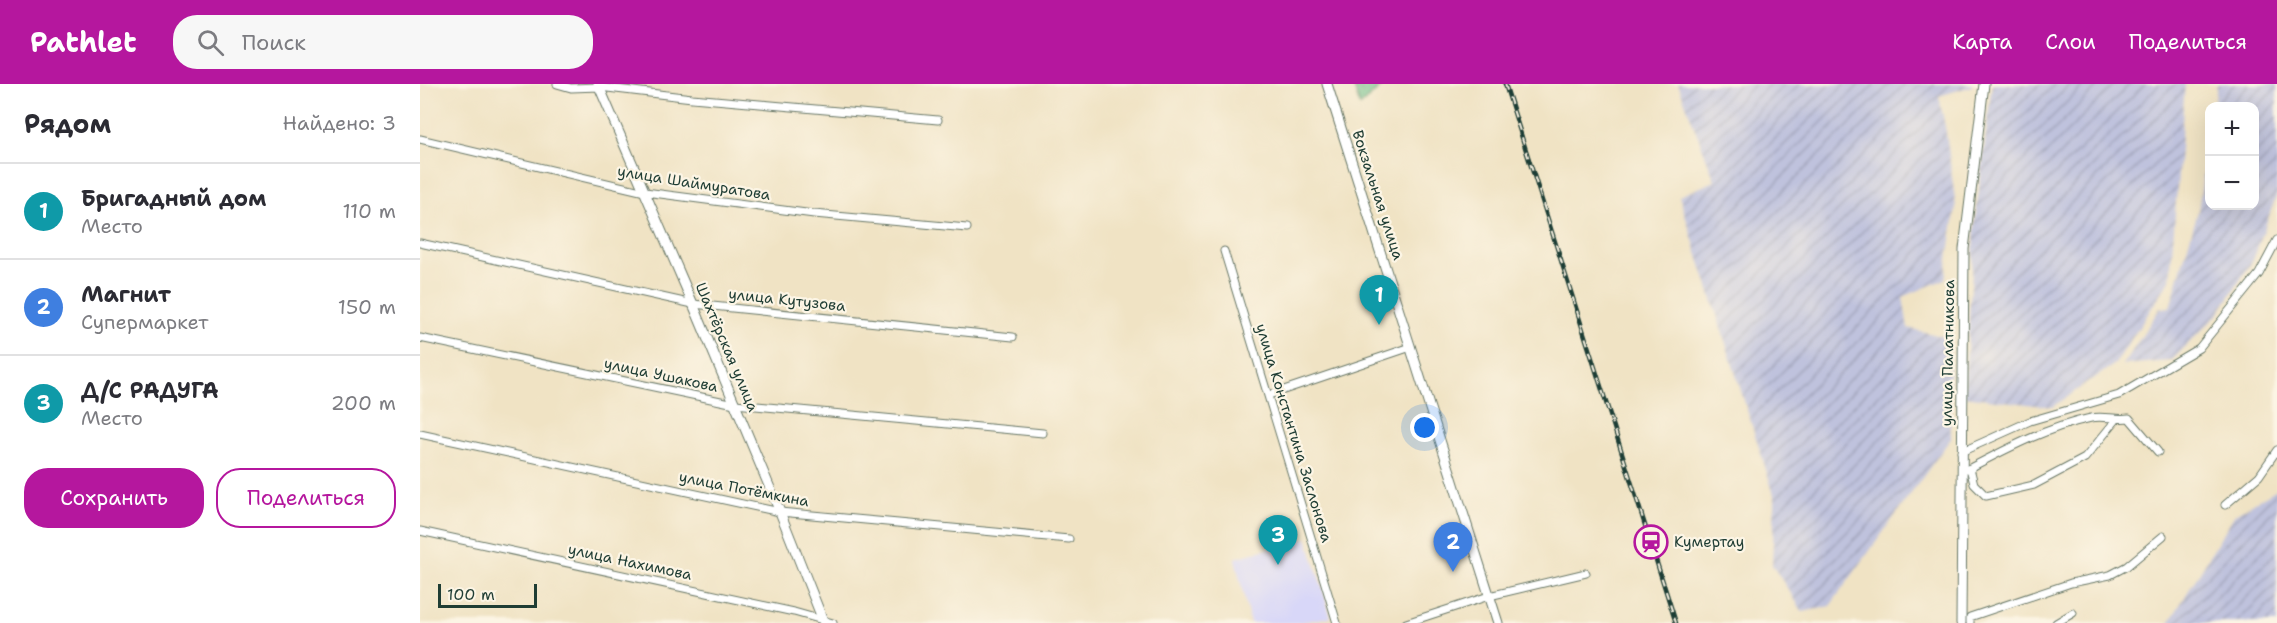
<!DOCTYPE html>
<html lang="ru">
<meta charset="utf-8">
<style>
:root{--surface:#fff;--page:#f7f7f7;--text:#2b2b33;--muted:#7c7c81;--line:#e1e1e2;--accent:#b5179e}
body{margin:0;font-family:"Shantell Sans",sans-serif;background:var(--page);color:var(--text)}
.controls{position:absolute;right:18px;top:18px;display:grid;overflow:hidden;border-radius:12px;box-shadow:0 6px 24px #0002}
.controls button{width:54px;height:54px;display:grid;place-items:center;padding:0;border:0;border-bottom:2px solid var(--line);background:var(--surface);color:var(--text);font:30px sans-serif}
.scale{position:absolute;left:18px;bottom:15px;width:99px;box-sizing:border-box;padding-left:6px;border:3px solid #1f3d34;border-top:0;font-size:16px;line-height:21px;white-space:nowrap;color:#1f3d34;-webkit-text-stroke:4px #fcf5e5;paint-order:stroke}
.you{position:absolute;left:1005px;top:344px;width:21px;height:21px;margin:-15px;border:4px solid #fff;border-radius:50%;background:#1a73e8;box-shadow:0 0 0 9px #1a73e833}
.badge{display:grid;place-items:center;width:39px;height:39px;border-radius:50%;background:var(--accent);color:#fff;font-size:20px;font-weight:700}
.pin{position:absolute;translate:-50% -50px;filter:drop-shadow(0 2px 3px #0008)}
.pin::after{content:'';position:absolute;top:32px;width:21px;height:18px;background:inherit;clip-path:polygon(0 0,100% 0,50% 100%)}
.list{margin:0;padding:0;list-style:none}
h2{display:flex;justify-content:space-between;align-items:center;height:78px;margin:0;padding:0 24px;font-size:26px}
h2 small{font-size:20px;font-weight:400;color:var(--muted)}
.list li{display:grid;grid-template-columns:39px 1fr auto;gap:18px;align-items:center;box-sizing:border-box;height:96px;padding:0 24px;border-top:2px solid var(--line)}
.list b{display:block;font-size:22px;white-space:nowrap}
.list p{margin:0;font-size:20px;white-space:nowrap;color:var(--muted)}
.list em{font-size:20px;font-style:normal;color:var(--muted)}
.actions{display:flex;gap:12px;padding:18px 24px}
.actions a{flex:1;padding:14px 0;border:2px solid var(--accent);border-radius:24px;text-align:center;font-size:21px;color:var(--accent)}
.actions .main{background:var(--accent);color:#fff}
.icon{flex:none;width:33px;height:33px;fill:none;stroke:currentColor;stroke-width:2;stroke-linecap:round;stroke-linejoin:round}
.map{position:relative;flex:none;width:1857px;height:539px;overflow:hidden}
header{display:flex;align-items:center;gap:36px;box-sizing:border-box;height:84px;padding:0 30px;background:var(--accent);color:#fff}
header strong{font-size:28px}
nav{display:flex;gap:33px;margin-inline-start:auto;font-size:21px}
.search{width:420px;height:54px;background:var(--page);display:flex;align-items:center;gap:15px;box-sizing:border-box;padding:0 21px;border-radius:24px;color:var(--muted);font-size:22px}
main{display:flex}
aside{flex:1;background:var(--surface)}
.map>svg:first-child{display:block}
.built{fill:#d8d7f8}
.industrial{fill:url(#industrial-furrows)}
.forest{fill:url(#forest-crowns);stroke:#467c5c;stroke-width:1.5}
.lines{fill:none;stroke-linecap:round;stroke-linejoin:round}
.street-casing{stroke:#687766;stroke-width:9}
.secondary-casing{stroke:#687766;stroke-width:11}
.street{stroke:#fff;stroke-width:7}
.secondary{stroke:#fff;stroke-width:9}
.rail-casing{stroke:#1f3d34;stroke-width:4.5}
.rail{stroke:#fcf5e5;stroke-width:2;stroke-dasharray:7;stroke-linecap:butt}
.labels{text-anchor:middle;stroke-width:4.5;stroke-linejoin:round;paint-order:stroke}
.street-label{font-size:15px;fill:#1f3d34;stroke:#fcf5e5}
.poi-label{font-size:15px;fill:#1f3d34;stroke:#fcf5e5;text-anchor:start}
</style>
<header>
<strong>Pathlet</strong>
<div class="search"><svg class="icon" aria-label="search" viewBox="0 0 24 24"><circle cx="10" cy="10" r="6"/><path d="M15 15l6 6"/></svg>Поиск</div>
<nav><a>Карта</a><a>Слои</a><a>Поделиться</a></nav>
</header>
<main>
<aside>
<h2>Рядом<small>Найдено: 3</small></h2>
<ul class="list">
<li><span class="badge" style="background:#0f9aa8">1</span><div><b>Бригадный дом</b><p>Место</p></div><em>110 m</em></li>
<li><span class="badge" style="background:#3f7fe0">2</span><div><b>Магнит</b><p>Супермаркет</p></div><em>150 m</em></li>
<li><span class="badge" style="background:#0f9aa8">3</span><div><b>Д/С РАДУГА</b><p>Место</p></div><em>200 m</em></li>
</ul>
<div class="actions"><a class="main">Сохранить</a><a>Поделиться</a></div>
</aside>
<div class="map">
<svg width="1857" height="539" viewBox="0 0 1857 539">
<defs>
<pattern id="industrial-furrows" width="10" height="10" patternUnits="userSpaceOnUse" patternTransform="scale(1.5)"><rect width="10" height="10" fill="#bfc2dd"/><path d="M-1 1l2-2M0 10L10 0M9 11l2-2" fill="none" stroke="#9b9fb4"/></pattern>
<pattern id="forest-crowns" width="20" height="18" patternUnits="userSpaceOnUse" patternTransform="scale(1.5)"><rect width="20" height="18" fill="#6dbb84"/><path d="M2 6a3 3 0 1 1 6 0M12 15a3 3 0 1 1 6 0" fill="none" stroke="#59996d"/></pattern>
</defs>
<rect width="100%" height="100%" fill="#fcf5e5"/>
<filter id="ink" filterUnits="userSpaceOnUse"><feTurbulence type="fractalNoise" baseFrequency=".0167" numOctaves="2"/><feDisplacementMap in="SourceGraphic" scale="12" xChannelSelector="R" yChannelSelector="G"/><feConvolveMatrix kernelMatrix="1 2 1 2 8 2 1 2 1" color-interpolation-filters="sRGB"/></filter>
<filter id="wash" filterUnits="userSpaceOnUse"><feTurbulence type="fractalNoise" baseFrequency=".008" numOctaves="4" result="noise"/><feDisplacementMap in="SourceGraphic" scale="24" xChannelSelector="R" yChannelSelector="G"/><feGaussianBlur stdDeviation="1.35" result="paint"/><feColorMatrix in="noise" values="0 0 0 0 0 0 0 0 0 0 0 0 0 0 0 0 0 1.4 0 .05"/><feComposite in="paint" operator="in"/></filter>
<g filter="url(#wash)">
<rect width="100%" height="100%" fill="#f0e3c4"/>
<path class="built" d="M887 454 911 533 876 539H830L815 474Z"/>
<path class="industrial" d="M1258 0H1552V2L1519 12 1526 48 1536 123 1525 195 1483 213 1488 244 1529 254 1531 354 1410 522 1383 528 1352 481 1355 414 1259 112 1295 97Z
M1572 0H1765L1750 196 1695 280 1632 323 1544 312 1555 139Z
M1797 0H1857V110L1833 176 1799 229 1751 277 1703 281 1740 224 1750 223 1778 127 1789 50 1790 122H1834V22H1794Z
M1857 405V539H1749L1815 430Z"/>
<path class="forest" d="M933 0H964L940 22Z"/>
</g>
<g filter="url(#ink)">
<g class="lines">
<g class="street-casing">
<path id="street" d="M137 0 151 4 179 3 272 14 518 36
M0 55 225 108 394 130 547 144
M0 159 273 220 593 253
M804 167 917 539
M0 254 315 320 623 349
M849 311 991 263
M0 350 360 428 649 455
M1541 368 1610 337 1699 311 1779 264 1839 190 1857 156
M1550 384C1588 364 1628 343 1671 334 1682 331 1695 336 1709 334L1738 368
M1548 385 1550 384 1554 400 1566 412 1614 401 1665 374 1696 336
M1805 421 1839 392 1857 366
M0 447 374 528 413 539
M986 539 1069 512 1166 489
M1550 539V533L1651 499 1690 491 1707 482 1743 452
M1636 539 1653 529"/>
</g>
<g class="secondary-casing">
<path id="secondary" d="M178 0 273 220 360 428 404 539
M907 0 1078 539
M1541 539 1544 165 1564 0"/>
</g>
<use href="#street" class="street"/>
<use href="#secondary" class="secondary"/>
<g class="rail-casing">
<path id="rail" d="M1085 0 1256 539"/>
</g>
<use href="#rail" class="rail"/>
</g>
</g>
<defs>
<g id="station-ring" transform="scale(1.725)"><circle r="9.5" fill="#fcf5e5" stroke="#b5179e" stroke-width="1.5"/><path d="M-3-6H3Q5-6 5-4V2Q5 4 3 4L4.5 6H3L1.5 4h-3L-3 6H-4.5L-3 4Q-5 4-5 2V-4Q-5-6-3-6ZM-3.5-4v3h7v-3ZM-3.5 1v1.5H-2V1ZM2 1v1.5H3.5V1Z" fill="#b5179e"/></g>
</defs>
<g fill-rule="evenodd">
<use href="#station-ring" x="1231" y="458"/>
</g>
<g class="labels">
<g class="street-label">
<text transform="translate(274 99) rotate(9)" y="5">улица Шаймуратова</text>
<text transform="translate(958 111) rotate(72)" y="5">Вокзальная улица</text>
<text transform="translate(367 216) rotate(6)" y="5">улица Кутузова</text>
<text transform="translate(307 263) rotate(67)" y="5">Шахтёрская улица</text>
<text transform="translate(1528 269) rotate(-89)" y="5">улица Палатникова</text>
<text transform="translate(241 291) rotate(12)" y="5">улица Ушакова</text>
<text transform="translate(874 349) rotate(73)" y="5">улица Константина Заслонова</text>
<text transform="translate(324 405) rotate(11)" y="5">улица Потёмкина</text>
<text transform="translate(210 478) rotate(12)" y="5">улица Нахимова</text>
</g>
<g class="poi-label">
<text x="1254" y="463">Кумертау</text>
</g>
</g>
</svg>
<div class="controls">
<button>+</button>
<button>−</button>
</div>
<div class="scale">100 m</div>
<div class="you"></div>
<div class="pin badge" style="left:959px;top:241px;background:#0f9aa8">1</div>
<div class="pin badge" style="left:1033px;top:488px;background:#3f7fe0">2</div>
<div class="pin badge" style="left:858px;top:481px;background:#0f9aa8">3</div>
</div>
</main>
